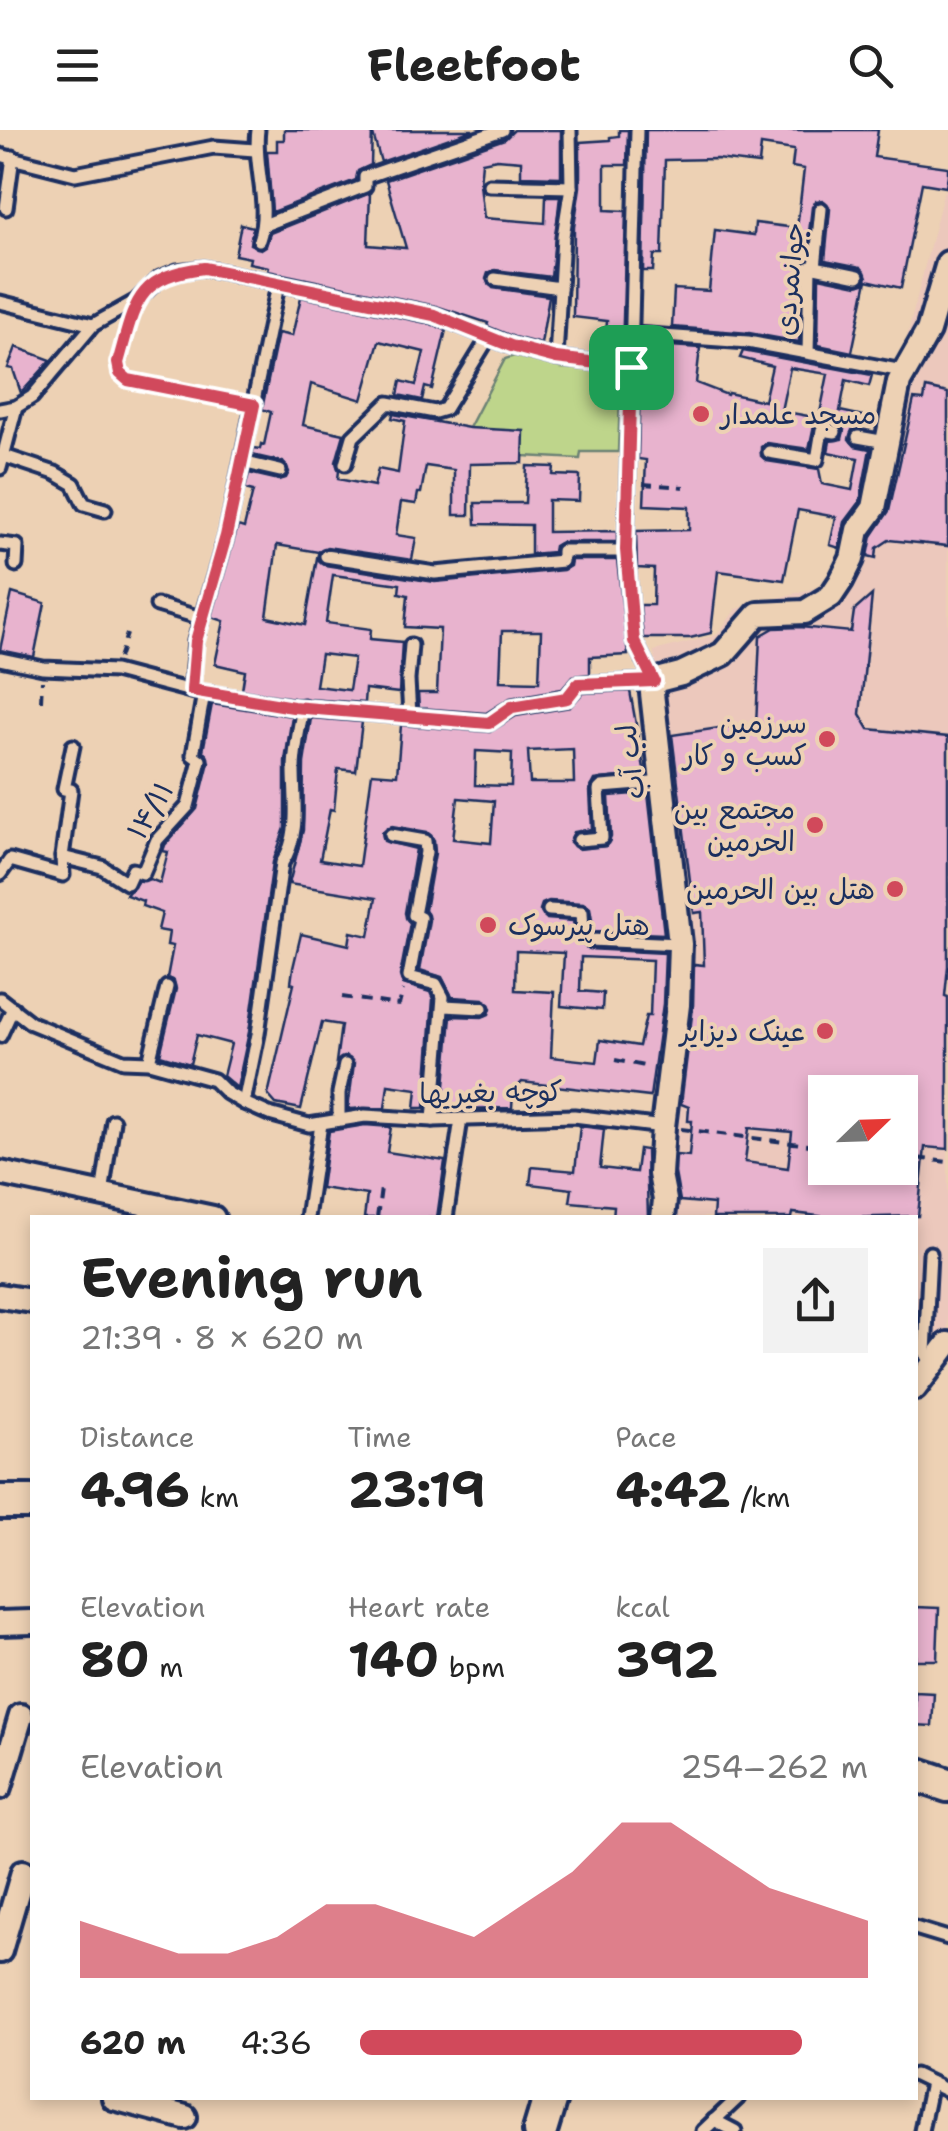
<!DOCTYPE html>
<meta charset="utf-8">
<style>
:root{--surface:#fff;--page:#f2f2f2;--text:#222;--muted:#767676;--accent:#d1495b}
body{margin:0;font-family:"Shantell Sans","Playpen Sans Arabic",sans-serif;background:var(--page);color:var(--text);height:100vh;display:flex;flex-direction:column;font-size:38px;white-space:nowrap}
*{box-sizing:border-box;margin:0}
p{font-size:32px;color:var(--muted)}
.icon{flex:none;width:55px;height:55px;fill:none;stroke:currentColor;stroke-width:2;stroke-linecap:round;stroke-linejoin:round}
.map{position:relative;flex:1;overflow:hidden}
.panel{position:absolute;left:30px;top:1085px;width:888px;height:885px;display:flex;flex-direction:column;background:var(--surface);border-radius:0px;box-shadow:0 5px 15px #0003}
.panel>*{flex:none}
.needle{width:65px;rotate:67deg}
.controls{position:absolute;left:808px;top:945px;display:grid;gap:20px}
.controls a{display:grid;place-items:center;width:110px;height:110px;border-radius:0px;background:var(--surface);box-shadow:0 5px 15px #0003;font-size:50px}
.pin{position:absolute;display:grid;place-items:center;width:85px;height:85px;color:#fff;margin:-42px;border-radius:20px;box-shadow:0 5px 15px #0006}
.round{display:grid;place-items:center;flex:none;width:105px;height:105px;border-radius:0px;background:var(--page)}
.headline{display:flex;align-items:center;justify-content:space-between;height:170px;padding:0 50px}
h1{font-size:55px;font-weight:700;line-height:75px}
.metrics{display:grid;grid-template-columns:repeat(3,1fr);gap:15px;height:170px;padding:10px 50px}
.metrics div{display:grid;align-content:center}
.metrics b{font-size:50px;font-weight:700}
.metrics small{font-size:28px;font-weight:400}
.metrics p{font-size:28px}
.chart{height:280px;padding:20px 50px}
.chart p{display:flex;justify-content:space-between}
.chart svg{width:100%;height:180px;margin-top:10px;fill:var(--accent);opacity:.7}
ul{padding:0 50px;list-style:none;font-size:32px}
li{display:grid;grid-template-columns:160px 120px 1fr;align-items:center;height:75px}
li i{height:25px;border-radius:12px;background:var(--accent)}
header{display:flex;justify-content:space-between;align-items:center;height:130px;padding:0 50px;background:var(--surface);font-size:45px;font-weight:700}
.map>svg:first-child{display:block}
</style>
<header><svg class="icon" aria-label="menu" viewBox="0 0 24 24"><path d="M4 6h16M4 12h16M4 18h16"/></svg>Fleetfoot<svg class="icon" aria-label="search" viewBox="0 0 24 24"><circle cx="10" cy="10" r="6"/><path d="M15 15l6 6"/></svg></header>
<div class="map">
<svg width="948" height="2001" viewBox="0 0 948 2001">
<rect width="100%" height="100%" fill="#edd1b4"/>
<filter id="ink" filterUnits="userSpaceOnUse"><feTurbulence type="fractalNoise" baseFrequency=".01" numOctaves="2"/><feDisplacementMap in="SourceGraphic" scale="20" xChannelSelector="R" yChannelSelector="G"/><feConvolveMatrix kernelMatrix="1 2 1 2 8 2 1 2 1" color-interpolation-filters="sRGB"/></filter>
<g filter="url(#ink)">
<!-- built -->
<path fill="#ecc8bc" fill-rule="evenodd" d="M944,60l4,2v1173l-33,39v-186l-250,-1 9,-294 -20,-272 63,-16 19,-26 90,-24 28,-37zM825,962h75v76h-75z"/>
<!-- green -->
<polygon fill="#bed58b" stroke="#6c8274" stroke-width="2.5" points="514,226 561,238 621,242 618,322 581,322 580,329 523,326 469,298 505,229"/>
<!-- building -->
<g fill="#e8b3ce" stroke="#1b2f5e" stroke-width="2.5" fill-rule="evenodd">
<polygon points="284,0 473,0 381,32 372,1 371,35 358,41 356,50 272,82 267,21 277,21 277,10 284,10"/>
<polygon points="514,0 561,0 561,47 521,46 521,31 497,29 482,32 480,54 484,88 545,93 546,66 560,66 551,147 495,140 488,143 486,149 493,158 549,166 541,214 514,207 487,196 488,193 436,176 268,141 269,137 249,133 250,128 235,125 241,94 253,97 250,114 261,119 266,116 270,103 370,63 368,115 406,118 386,50 505,9"/>
<polygon points="619,0 628,0 627,35 605,35 605,80 626,81 622,226 604,224 607,191 573,187 574,97 580,57 580,12 610,10 610,7 619,6"/>
<polygon points="646,0 878,0 874,27 948,37 948,45 946,57 922,53 901,158 867,150 852,222 818,215 819,147 857,155 864,153 867,147 861,137 825,130 830,79 823,70 816,71 812,77 806,128 801,136 799,212 749,203 672,197 674,159 709,161 715,100 754,105 755,93 797,98 804,39 792,37 794,20 761,15 759,34 717,29 665,30 662,125 654,125 653,141 643,141"/>
<path d="M301,167l130,27 15,6 -14,59 -7,-2 -3,13 -24,-5 3,-14 15,4 8,-33 -45,-11 -17,59 -51,-16 -8,41 41,9 -8,28 3,9 -1,8 36,7 4,-17 20,4 7,-52 -13,-3 1,-4 76,14 55,3 -1,32 -53,1 -1,51h-15v-45l-28,-4 -5,27h-3l-2,11 -15,-2 -5,33 20,3 -4,22 -85,-13 -9,5 -41,-7 -10,72 38,8 12,-67 8,7 110,17 128,-12 7,-4 1,-6h46l11,95 -38,2v17l-17,2 -11,13 -52,9 -24,15 -67,-5 -1,-15h19l3,-64 -35,-2 3,-32 -9,-2 1,-9 -67,-9 -7,48 45,6 -1,10 32,3 -3,51 -34,-4 -1,14 -70,-5 -52,-8 3,-19 -30,-7 9,-43 -12,-4 26,-91 6,2 9,-37 -8,-2 4,-16 30,7 7,-2 3,-6 -6,-10 -31,-7 2,-7 6,1 1,-5 3,1 7,-33 -9,-3 16,-76 14,3zM502,501h39l-2,51 -39,-1zM321,524l33,4 -5,32 -33,-4z"/>
<path d="M641,214l59,4 -4,35 31,12 1,-2 36,8 8,-35 -32,-8 3,-7 129,24 -3,11 -23,-6 -6,31 23,5 -3,12 -8,2 -3,9 6,7 15,3 -10,53 -15,20 -6,26 -9,-3 6,-28 -38,-7 -14,70 -66,-9 -7,62 -21,5h-47l-3,-33h13l1,-36 -17,-1 -1,-37 53,-1v-23l-45,-2 2,-45 -8,-1zM790,238l38,6 -9,44 -38,-7zM822,291l15,2 7,7 -2,9 -12,2 -2,11 30,6 -6,32 -30,-6 -3,-15 -52,-8 -6,-5v-9l6,-4 42,6 5,-24z"/>
<polygon points="16,217 51,230 21,263 13,239 8,238"/>
<polygon points="926,258 948,263 948,416 889,410 877,418 876,428 868,426 872,406 889,381 914,269 924,270"/>
<polygon points="527,336 554,337 553,345 580,346 579,371 548,370 548,402 617,401 617,412 561,412 554,416 553,422 531,424 531,395 476,394 475,373 525,373"/>
<polygon points="12,463 45,473 34,527 0,520"/>
<path d="M872,465l-12,119 9,15 79,8v229l-3,30 3,1v152l-23,-2 -7,69 -83,2 -42,-5 -1,5h-79l1,-14 -34,-3 -5,-28 1,-18 13,1 3,-35h-4l1,-14 -8,-3 12,-97 1,-43 10,1 -2,-53 -8,1 -22,-178 67,-10 17,1 4,-90 14,-8 26,-1 51,5 3,-21zM825,962h75v76h-75zM749,998l43,4 -4,36 -43,-6z"/>
<path d="M630,561l15,83 -50,6 -5,10 2,39 -18,3 -4,10 9,7 27,-3 5,-9 -2,-41 39,-3 16,141 -70,-3 -4,-23 -7,-5 -34,-2 -7,3 -2,6 7,9 26,2 3,17 12,11 77,4 -2,51 -13,93 -128,-15 -9,9 -1,17 -69,1 8,-93 31,1 7,-3 2,-6 -8,-9 -31,-2 -10,-20 -22,-7 9,-50 -4,-10 10,-57 -1,-13 -7,-8 -35,-6 -10,6 2,9 32,8 -11,64 5,10 -10,53 3,8 27,8 3,7 -8,109h-10l2,-19 -29,-4 -3,23 -37,1 6,-46 -8,-7 -10,6 5,-37 -19,-3 -21,87 -25,-5 -8,-9 26,-111 -3,-1 2,-15 8,-34 48,11 2,-13 18,4 7,-38 -87,-14 14,-54 1,-67 7,-45 51,4 -6,49 -18,-2 -4,41 -4,-1 -10,51 39,6 13,-93 25,2 4,-50 89,7 26,-16 54,-9 13,-14zM573,619l1,34h-44l-2,-32zM476,621l36,2 -1,33 -36,-1zM458,668l36,3 -3,42 -38,-4zM516,821l48,2 -3,53 41,4 1,-17 -23,-2 1,-34 71,3 -2,56h-4l-7,30 -39,-6 -3,22 -46,-5 3,-65 -39,-2z"/>
<polygon points="212,574 292,586 285,631 285,698 273,732 249,902 237,958 223,946 231,914 197,905 190,934 160,925 176,859 174,851 167,848 173,816 167,815 169,802 158,800 162,783 142,776 143,771 126,765 138,751 150,749 160,753 168,722 163,721 165,715 197,679 209,632 203,621"/>
<polygon points="365,995 391,997 387,1022 445,1031 437,1088 364,1088 367,1065 321,1058 329,1001"/>
<polygon points="580,996 604,999 600,1038 636,1042 639,1019 646,1020 648,1088 613,1088 614,1076 570,1072 572,1059 530,1054 532,1037 575,1041"/>
<polygon points="915,1477 939,1478 937,1530 915,1530"/>
<polygon points="915,1562 934,1563 932,1596 915,1595"/>
</g>
<g fill="none" stroke-linecap="round" stroke-linejoin="round">
<!-- lane casing -->
<g stroke="#1b2f5e" stroke-width="19">
<g id="lane">
<path d="M258,0c-5,36 13,76 1,110"/>
<polyline points="0,25 75,44 214,17 255,20"/>
<polyline points="489,55 571,57"/>
<polyline points="6,78 13,27"/>
<polyline points="264,95 365,56 365,47 502,0"/>
<polyline points="815,137 858,146"/>
<polyline points="495,149 560,158"/>
<polyline points="0,172 93,195"/>
<polyline points="634,204 748,212 903,241"/>
<polyline points="808,223 810,137 815,137 821,79"/>
<polyline points="556,228 563,106 571,57 570,0"/>
<polyline points="0,280 16,277 32,267 93,195 136,171 160,148 177,141 204,138 434,185 511,216 556,228 631,237"/>
<polyline points="858,307 886,312"/>
<polyline points="769,322 817,330 822,300 835,302"/>
<polyline points="4,326 55,343 74,354 84,374 105,380"/>
<polyline points="242,332 280,341"/>
<polyline points="345,334 353,307 388,273 435,282 445,279 489,207"/>
<polyline points="0,338 16,277"/>
<polyline points="0,414 17,416 16,435"/>
<polyline points="326,426 435,443 562,431 562,421 626,421"/>
<polyline points="157,475 201,488"/>
<polyline points="0,529 43,538 115,541 191,561 293,577 489,593 512,577 567,568 578,554 654,551 634,511 626,421 637,0"/>
<polyline points="191,561 195,511 226,406 278,155"/>
<polyline points="410,586 408,550 411,515"/>
<polyline points="391,705 425,711 426,722 414,785 420,788 409,847 436,854 443,867 433,990"/>
<polyline points="579,710 602,708 599,660 602,657 663,652"/>
<polyline points="62,727 71,660 64,659 73,616"/>
<polyline points="0,744 10,730 63,745 62,727 102,737 127,753 133,740 143,743 157,710 188,676 200,630 193,625 204,563"/>
<polyline points="549,780 582,782 583,803 590,810 680,814"/>
<polyline points="0,869 31,893 123,931 149,932 214,950 227,963 244,973 269,984 309,995 365,986 433,990 574,986 663,997"/>
<polyline points="444,876 482,878"/>
<polyline points="0,906 13,878"/>
<polyline points="149,932 167,857"/>
<path d="M244,973l14,-69 24,-171c19,-28 12,-63 12,-93 0,-21 6,-43 9,-64"/>
<polyline points="339,989 339,963 345,935"/>
<polyline points="102,1064 113,991"/>
<polyline points="307,1088 321,994"/>
<polyline points="446,1088 461,989"/>
<polyline points="930,1123 925,1223 934,1235"/>
<polyline points="915,1798 948,1808"/>
<polyline points="915,1945 948,1961"/>
<polyline points="714,1990 735,2001"/>
<polyline points="703,2001 738,1968"/>
<polyline points="921,2001 931,1953"/>
</g>
</g>
<!-- street casing -->
<g stroke="#1b2f5e" stroke-width="30">
<g id="street">
<polyline points="0,1043 213,1088"/>
<polyline points="663,1088 665,1070 660,1044 663,997 678,875 680,814 652,563 654,551 681,544 723,524 758,484 805,482 831,466 841,451 852,429 858,400 874,378 899,252 928,201 948,133"/>
<polyline points="0,1166 32,1171"/>
<polyline points="915,1258 948,1214"/>
<polyline points="0,1493 32,1492"/>
<polyline points="0,1657 21,1586"/>
<polyline points="0,1821 23,1742"/>
<polyline points="114,1968 185,1987"/>
</g>
</g>
<!-- secondary casing -->
<g stroke="#1b2f5e" stroke-width="40">
<g id="secondary">
<polyline points="0,1372 32,1372"/>
<polyline points="915,1644 948,1655"/>
<polyline points="540,2001 550,1968"/>
</g>
</g>
<!-- path -->
<g stroke="#1b2f5e" stroke-width="4" stroke-dasharray="10 8" stroke-linecap="butt">
<path d="M129,193c-5,19 -19,42 0,57l110,22"/>
<polyline points="643,354 684,357"/>
<polyline points="119,528 127,504"/>
<polyline points="41,571 42,551"/>
<polyline points="342,867 399,875 403,860"/>
<polyline points="615,930 649,937"/>
<polyline points="681,999 825,1017"/>
<polyline points="900,1026 948,1032"/>
<polyline points="377,1088 381,1058"/>
</g>
<!-- lane -->
<use href="#lane" stroke="#edd1b4" stroke-width="11"/>
<!-- street -->
<use href="#street" stroke="#edd1b4" stroke-width="22"/>
<!-- secondary -->
<use href="#secondary" stroke="#edd1b4" stroke-width="32"/>
</g>
</g>
<g fill="none" stroke-linecap="round" stroke-linejoin="round" filter="url(#ink)">
<!-- route casing -->
<g stroke="#fff" stroke-width="20">
<path id="route" d="M204,138l230,47 77,31 45,12 75,9 -5,183 8,91 20,40 -76,3 -11,14 -55,9 -23,16 -196,-16 -101,-17 4,-49 30,-105 28,-131 -126,-25 -8,-7 -2,-10c17,-59 17,-87 86,-95z"/>
</g>
<!-- route -->
<use href="#route" stroke="#d1495b" stroke-width="12"/>
</g>
<!-- markers -->
<g fill="#d1495b" stroke="#edd1b4" stroke-width="4">
<circle cx="701" cy="284" r="10"/>
<circle cx="827" cy="609" r="10"/>
<circle cx="815" cy="695" r="10"/>
<circle cx="895" cy="759" r="10"/>
<circle cx="488" cy="795" r="10"/>
<circle cx="825" cy="901" r="10"/>
</g>
<g text-anchor="middle" stroke-width="8" stroke-linejoin="round" paint-order="stroke">
<!-- street labels -->
<g font-size="28" fill="#1b2f5e" stroke="#edd1b4">
<text transform="translate(789 149) rotate(-85)" y="10">جوانمردی</text>
<text transform="translate(630 632) rotate(-97)" y="10">لب آب</text>
<text transform="translate(150 680) rotate(-59)" y="10">۱۴/۱۱</text>
<text transform="translate(491 962) rotate(-1)" y="10">کوچه بغیریها</text>
</g>
<!-- poi labels -->
<g font-size="28" fill="#1b2f5e" stroke="#edd1b4" text-anchor="end">
<text x="721" y="294" text-anchor="start">مسجد علمدار</text>
<text x="807" y="603">سرزمین<tspan x="807" dy="32">کسب و کار</tspan></text>
<text x="795" y="689">مجتمع بین<tspan x="795" dy="32">الحرمین</tspan></text>
<text x="875" y="769">هتل بین‌ الحرمین</text>
<text x="508" y="805" text-anchor="start">هتل پیرسوک</text>
<text x="805" y="911">عینک دیزایر</text>
</g>
</g>
</svg>
<div class="controls">
<a><svg class="needle" viewBox="-14 -14 28 28"><path d="M0-13l5 13h-10z" fill="#e53935"/><path d="M0 13l5-13h-10z" fill="#767676"/></svg></a>
</div>
<div class="pin" style="left:631px;top:237px;background:#1e9e55"><svg class="icon" aria-label="arrive" viewBox="0 0 24 24"><path d="M6 21V4h12l-3 4 3 4H6"/></svg></div>
<section class="panel">
<div class="headline"><div><h1>Evening run</h1><p>21:39 · 8 × 620 m</p></div><a class="round"><svg class="icon" aria-label="share" viewBox="0 0 24 24"><path d="M12 15V3M7 8l5-5 5 5M5 13v7h14v-7"/></svg></a></div>
<div class="metrics">
<div><p>Distance</p><b>4.96<small> km</small></b></div>
<div><p>Time</p><b>23:19</b></div>
<div><p>Pace</p><b>4:42<small> /km</small></b></div>
</div>
<div class="metrics">
<div><p>Elevation</p><b>80<small> m</small></b></div>
<div><p>Heart rate</p><b>140<small> bpm</small></b></div>
<div><p>kcal</p><b>392</b></div>
</div>
<div class="chart"><p><span>Elevation</span>254–262 m</p>
<svg viewBox="0 0 160 44" preserveAspectRatio="none"><path d="M0 44V30L10 34L20 38L30 38L40 34L50 26L60 26L70 30L80 34L90 26L100 18L110 6L120 6L130 14L140 22L150 26L160 30V44z"/></svg>
</div>
<ul>
<li><b>620 m</b>4:36<i style="width:87%"></i></li>
</ul>
</section>
</div>
